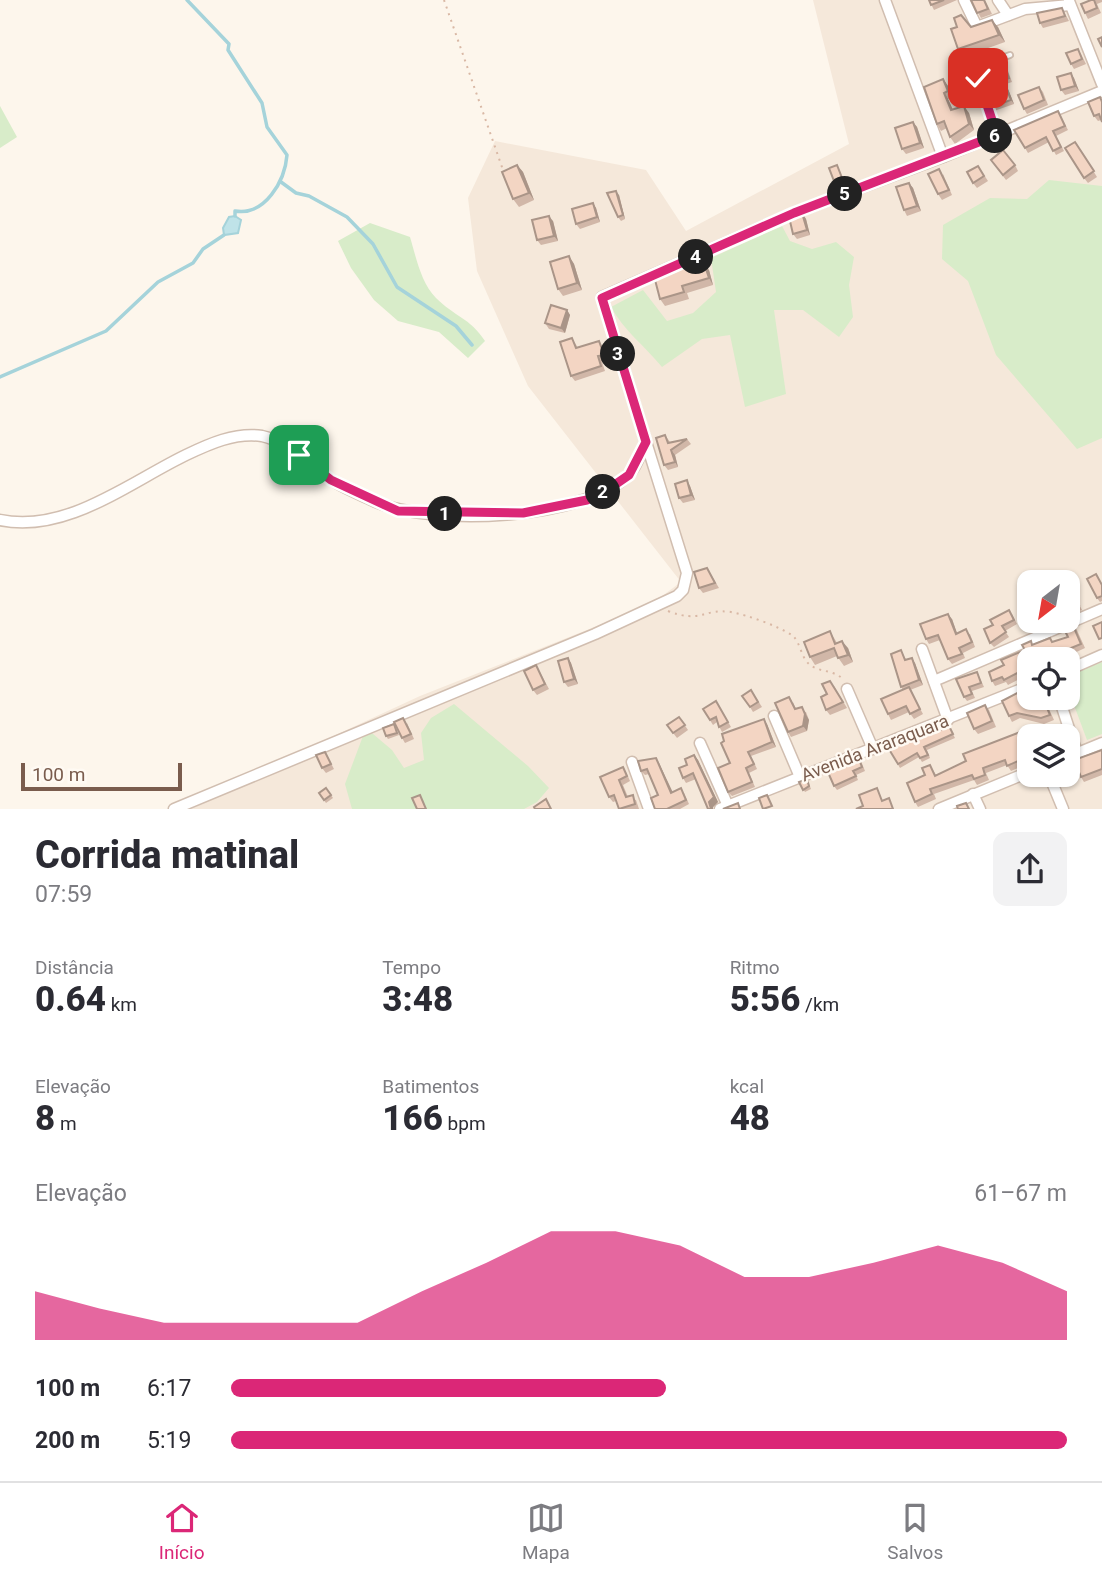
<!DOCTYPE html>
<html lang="pt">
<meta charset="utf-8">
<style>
:root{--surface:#fff;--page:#f2f2f3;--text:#2b2b33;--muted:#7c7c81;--line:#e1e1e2;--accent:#db2777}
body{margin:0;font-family:Roboto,sans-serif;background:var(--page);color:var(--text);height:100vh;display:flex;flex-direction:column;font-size:26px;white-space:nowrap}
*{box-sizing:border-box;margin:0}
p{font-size:23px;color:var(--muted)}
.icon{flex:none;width:38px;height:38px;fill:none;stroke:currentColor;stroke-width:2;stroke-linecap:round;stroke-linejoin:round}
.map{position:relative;height:809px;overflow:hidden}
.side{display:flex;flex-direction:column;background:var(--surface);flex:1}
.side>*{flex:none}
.needle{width:46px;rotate:211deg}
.controls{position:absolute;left:1017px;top:570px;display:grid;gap:14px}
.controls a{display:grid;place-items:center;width:63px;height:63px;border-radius:14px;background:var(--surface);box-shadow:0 2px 5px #0004;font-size:35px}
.scale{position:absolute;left:21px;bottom:18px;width:161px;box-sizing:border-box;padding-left:7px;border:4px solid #7a5c4d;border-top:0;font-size:19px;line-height:24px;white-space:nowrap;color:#7a5c4d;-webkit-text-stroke:5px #fffaf3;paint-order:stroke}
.pin{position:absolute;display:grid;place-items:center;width:60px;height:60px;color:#fff;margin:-30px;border-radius:14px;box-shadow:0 4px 10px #0006}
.km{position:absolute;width:35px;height:35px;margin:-18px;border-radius:50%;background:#222;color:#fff;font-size:19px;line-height:35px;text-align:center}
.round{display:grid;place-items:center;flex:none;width:74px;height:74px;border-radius:14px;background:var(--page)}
.headline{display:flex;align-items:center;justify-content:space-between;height:119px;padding:0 35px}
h1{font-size:38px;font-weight:800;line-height:52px}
.metrics{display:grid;grid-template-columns:repeat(3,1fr);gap:10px;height:119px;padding:7px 35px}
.metrics div{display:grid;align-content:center}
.metrics b{font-size:35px;font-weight:800}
.metrics small{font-size:19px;font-weight:400}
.metrics p{font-size:19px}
.chart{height:196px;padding:14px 35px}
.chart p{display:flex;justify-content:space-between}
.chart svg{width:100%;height:126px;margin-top:7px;fill:var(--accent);opacity:.7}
ul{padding:0 35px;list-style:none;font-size:23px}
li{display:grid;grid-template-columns:112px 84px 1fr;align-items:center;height:52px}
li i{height:18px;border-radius:9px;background:var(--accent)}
.dock{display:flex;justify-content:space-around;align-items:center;height:98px;border-top:2px solid var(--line);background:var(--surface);font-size:19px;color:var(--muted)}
.dock a{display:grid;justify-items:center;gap:4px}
.dock .on{color:var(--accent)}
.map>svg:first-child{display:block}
</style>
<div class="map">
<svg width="1102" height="809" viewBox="0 0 1102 809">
<rect width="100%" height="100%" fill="#fdf6ec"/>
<!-- residential -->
<path fill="#f5e8da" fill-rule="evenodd" d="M813,0h289v809h-926l244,-113 230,-91 31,-23 -153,-196 -51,-115 -9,-73 27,-57 151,29 40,61 163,-87zM1029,583h39v38h-39zM1029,660h39v38h-39zM1029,737h39v38h-39z"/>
<!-- green -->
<g fill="#d8ecc9">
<polygon points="0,106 17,137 0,148"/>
<polygon points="1049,180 1102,186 1102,438 1077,449 996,355 968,281 942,259 943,225 990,198 1027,199"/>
<path d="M370,223l40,14c6,20 11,46 26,61 19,19 33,19 49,43l-17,17 -29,-26 -41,-11 -24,-21 -23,-32 -13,-27z"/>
<path d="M782,226l8,15 22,8 24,-7 18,15 -5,28 4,32 -14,20 -36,-27h-29l12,84 -41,13 -15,-72 -28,4 -40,28c-17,-21 -38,-36 -51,-60l32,-17 24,31 26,-8 23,-21 -5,-34z"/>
<polygon points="1102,662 1102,734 1087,740 1068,689 1068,676"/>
<polygon points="454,704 528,766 549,788 537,802 524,809 352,809 345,784 366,728 392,750 404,768 424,760 421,733 431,718"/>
</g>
<!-- water -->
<polygon fill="#bfe3e8" stroke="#a5d3da" stroke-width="2" points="235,216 241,220 238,233 224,235 223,228 229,217"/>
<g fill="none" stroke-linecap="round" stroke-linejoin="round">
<!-- stream -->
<g stroke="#a5d3da" stroke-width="3.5">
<path d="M187,0l42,44 -1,6 34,53 5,24 20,28c-2,26 -22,61 -52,56v5"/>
<polyline points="281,182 296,193 309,196 347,217 373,244 397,287 456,326 472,345"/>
<polyline points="0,377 106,331 158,282 193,263 203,249 224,235"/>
</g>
<!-- service casing -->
<g stroke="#d1beb0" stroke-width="8">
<polyline id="service" points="997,134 978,78 980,66 1010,55"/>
</g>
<!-- minor casing -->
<g stroke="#d1beb0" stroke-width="13">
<g id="minor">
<polyline points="885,0 943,157"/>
<polyline points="964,0 977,27 1025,9 1070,5"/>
<polyline points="998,0 1008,15"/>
<polyline points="1069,1 1102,84"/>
<path d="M0,520c66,14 130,-38 186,-65 23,-11 49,-23 76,-19 28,6 47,31 71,45 13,8 28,14 43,21 55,24 209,19 253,-28 9,-8 11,-22 17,-32l-44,-145 192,-84 149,-56 159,-66"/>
<polyline points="922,649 948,720"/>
<polyline points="1068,670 1102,655"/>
<polyline points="934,681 1102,609"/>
<polyline points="847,689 873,749"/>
<polyline points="1059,698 1077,753"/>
<polyline points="774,716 800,777"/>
<polyline points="700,743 728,806"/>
<polyline points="1068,757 1102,743"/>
<polyline points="632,762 649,809"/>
<polyline points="1049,775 1063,809"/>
<polyline points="973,794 980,809"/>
<polyline points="174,809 595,634 677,596 683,590 687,573 646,442"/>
<polyline points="720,809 1029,686"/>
<polyline points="939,809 1029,772"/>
</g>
</g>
<!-- path -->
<g stroke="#d9b8a5" stroke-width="2" stroke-dasharray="2 5" stroke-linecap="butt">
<polyline points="444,0 503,170"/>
<path d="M668,611c34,13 35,-3 63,1 16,3 48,14 62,24 7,6 8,21 16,28 11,9 23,5 34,15"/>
</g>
<!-- service -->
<use href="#service" stroke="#fff" stroke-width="4.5"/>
<!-- minor -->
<use href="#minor" stroke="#fff" stroke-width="10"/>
</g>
<!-- wall -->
<g fill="#d1b7a8">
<polygon points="929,0 957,0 934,10"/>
<polygon points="971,0 985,0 992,14 981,18"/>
<polygon points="1088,0 1102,0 1102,2 1097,4 1101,13 1088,19 1085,13"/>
<polygon points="1062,8 1069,21 1043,28 1040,23"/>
<polygon points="971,27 998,27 1005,42 963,57 958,49"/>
<polygon points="1078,49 1081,54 1086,64 1074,69 1071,64"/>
<polygon points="1007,68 1012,82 1006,84 1014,104 994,111 991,107"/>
<polygon points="1074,78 1079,91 1065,95 1061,90"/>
<polygon points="943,79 948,86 952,98 948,99 953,110 969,113 974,130 955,144 950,137 947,128 941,131 937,124"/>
<polygon points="1039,87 1043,92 1048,105 1027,114 1024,109"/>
<polygon points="1100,97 1101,120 1098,121 1094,116"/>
<polygon points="1058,111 1068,130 1056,136 1064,151 1056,155 1049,142 1028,153 1025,148"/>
<polygon points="913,122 917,127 924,148 906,154 902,149"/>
<polygon points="1075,142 1097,177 1088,183 1084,178"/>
<polygon points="991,160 1015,165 1018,171 1006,180"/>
<polygon points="517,165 523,172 534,200 519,207 513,199"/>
<polygon points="837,165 844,181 836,183 834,181"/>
<polygon points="978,166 988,181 977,188 973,183"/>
<polygon points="943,174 952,195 942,200 938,194"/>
<polygon points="909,183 913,188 921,211 907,216 904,210"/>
<polygon points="619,195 625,219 621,221 618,217"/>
<polygon points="593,203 596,208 600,222 580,229 576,224"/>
<polygon points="802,213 806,219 810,235 797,239 793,234"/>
<polygon points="553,221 558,241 541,245 537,240"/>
<polygon points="569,256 574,264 582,290 563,296 558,289"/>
<polygon points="709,270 713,285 687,293 689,299 665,306 660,299"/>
<polygon points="567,310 570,315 565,333 549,329 545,323"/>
<polygon points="572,338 578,348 599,341 602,346 607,360 602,362 605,371 575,381 571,376"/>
<polygon points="665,435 670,442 687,439 691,444 675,455 678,467 668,470 664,465"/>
<polygon points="690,486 695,500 683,503 679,498"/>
<polygon points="707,568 719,588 703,593 699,588"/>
<polygon points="1099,579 1102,584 1102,601 1100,602 1097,598"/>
<polygon points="1074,594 1082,610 1068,616 1068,597"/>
<polygon points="1012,614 1017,624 1005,631 1009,637 994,647 990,643 993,625"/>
<polygon points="952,619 957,633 970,634 975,647 963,653 965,658 952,664 948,659 940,640 929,644 926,639"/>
<polygon points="1076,628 1085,648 1070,655 1071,659 1068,660 1029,660 1029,674 1008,685 1006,682 995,686 992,681 1004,665 1033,645 1053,642 1068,637"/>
<polygon points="830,631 837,643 848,648 853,662 844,666 837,656 815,665 810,657"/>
<polygon points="901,650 906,660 915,663 923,685 910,690 923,714 914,719 909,712 891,720 888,714 903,690 901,687"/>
<polygon points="568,658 571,663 578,684 568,687 564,682"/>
<polygon points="536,665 549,689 537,695 533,690"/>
<polygon points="977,672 984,687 972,691 975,698 967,701 964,697"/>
<polygon points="834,686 847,708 830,715 826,710 827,694"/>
<polygon points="751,690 762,707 753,712 750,707"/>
<polygon points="1044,698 1054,720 1044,724 1020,718 1012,722 1009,716"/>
<polygon points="716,701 731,727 722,732 717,722 713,725 703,709"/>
<polygon points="793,702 796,709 806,712 809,720 807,731 791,737 788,732"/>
<polygon points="985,705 989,710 996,727 978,734 974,729"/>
<polygon points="679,717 688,730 677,738 667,725"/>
<polygon points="407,723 414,739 405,743 402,738"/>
<polygon points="394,724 399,735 388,739 386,736"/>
<polygon points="767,724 776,747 751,756 757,769 749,773 755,787 732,796 728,792 730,763"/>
<polygon points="949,726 955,738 927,750 930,758 922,762 919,757 900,768 887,746 940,730"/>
<polygon points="1040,731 1029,737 1029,763 1011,771 1007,765 986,773 989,780 977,785 974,780 934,794 936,799 918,807 915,802 930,765 936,775"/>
<polygon points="1102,750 1102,775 1084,782 1081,777"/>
<polygon points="325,752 334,769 326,773 322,768"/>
<polygon points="694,755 698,760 718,802 713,807 696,779 686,783 683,778 687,765"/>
<polygon points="656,758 659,763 672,792 684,793 689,804 680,809 655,809 658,795 649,774 645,775 641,771"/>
<polygon points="861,761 865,771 856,775 858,780 837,790 834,786"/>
<polygon points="626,772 630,781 623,785 628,797 636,800 639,809 619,809 616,801 613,802 609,797 600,777"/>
<polygon points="807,779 811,789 805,792 799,782"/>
<polygon points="326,788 333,798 326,803 319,793"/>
</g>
<!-- shaded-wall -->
<g fill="#aa9588">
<polygon points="992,20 998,27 1005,42 999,35"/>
<polygon points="1071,73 1074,78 1079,91 1075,86"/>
<polygon points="943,79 948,86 952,98 948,91"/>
<polygon points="1003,80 1006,84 1014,104 1011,100"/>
<polygon points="944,93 948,99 956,117 951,110"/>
<polygon points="964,106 969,113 974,130 969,124"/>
<polygon points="913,122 917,127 924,148 920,143"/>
<polygon points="517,165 523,172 534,200 529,193"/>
<polygon points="909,183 913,188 921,211 917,206"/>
<polygon points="616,191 619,195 625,219 623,215"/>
<polygon points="593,203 596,208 600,222 597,217"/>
<polygon points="802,213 806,219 810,235 807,230"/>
<polygon points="549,216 553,221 558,241 554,236"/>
<polygon points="569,256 574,264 582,290 577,283"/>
<polygon points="704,263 709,270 713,285 709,278"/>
<polygon points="567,310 570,315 565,333 561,328"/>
<polygon points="599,341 602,346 607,360 604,355"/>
<polygon points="671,450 675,455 678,467 675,462"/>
<polygon points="687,480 690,486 695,500 691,495"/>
<polygon points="948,614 952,619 959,639 956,634"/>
<polygon points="842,641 848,648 853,662 848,655"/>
<polygon points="568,658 571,663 578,684 574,679"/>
<polygon points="912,658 915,663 923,685 919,680"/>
<polygon points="802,707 809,720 807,731 803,726"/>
<polygon points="764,719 767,724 776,747 772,742"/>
<polygon points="694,755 698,760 718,802 713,807 713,809 711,809"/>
<polygon points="656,758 659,763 675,797 671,793"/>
</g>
<!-- building -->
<g fill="#f3d5c3" stroke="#aa9588" stroke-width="2">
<polygon points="929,0 944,0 931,5"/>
<polygon points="971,0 984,0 988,9 977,13"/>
<polygon points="1091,0 1094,0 1097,8 1085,13 1081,4"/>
<polygon points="1062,8 1065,16 1040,23 1037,13"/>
<polygon points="961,15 971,27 992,20 999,35 958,49 951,29 957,27 954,18"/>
<polygon points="1102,37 1102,47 1098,39"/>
<polygon points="1078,49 1082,59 1071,64 1066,53"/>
<polygon points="1004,64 1009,78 1003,80 1011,100 991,107 981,72"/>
<polygon points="1071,73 1075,86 1061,90 1057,77"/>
<polygon points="943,79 948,91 944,93 951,110 964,106 969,124 950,137 944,121 937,124 924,87"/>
<polygon points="1039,87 1044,100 1024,109 1018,95"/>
<polygon points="1100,97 1102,102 1102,122 1099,114 1094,116 1088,102"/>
<polygon points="1058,111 1065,126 1053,131 1061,147 1053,151 1046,137 1025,148 1014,130"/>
<polygon points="913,122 920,143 902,149 895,128"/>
<polygon points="1075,142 1094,171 1084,178 1065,148"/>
<polygon points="1003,150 1015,165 1003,175 991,160"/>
<polygon points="517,165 529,193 513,199 502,172"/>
<polygon points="837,165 842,178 834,181 829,168"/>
<polygon points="978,166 984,176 973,183 967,172"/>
<polygon points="939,169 949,190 938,194 928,174"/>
<polygon points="909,183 917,206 904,210 896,187"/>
<polygon points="616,191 623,215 618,217 607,193"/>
<polygon points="593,203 597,217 576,224 572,209"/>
<polygon points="802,213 807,230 793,234 789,217"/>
<polygon points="549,216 554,236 537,240 532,220"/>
<polygon points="569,256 577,283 558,289 550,262"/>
<polygon points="704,263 709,278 682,286 684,292 660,299 654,276"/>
<polygon points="551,305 567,310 561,328 545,323"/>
<polygon points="572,338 576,348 599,341 604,355 598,356 601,366 571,376 560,342"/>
<polygon points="665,435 668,443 687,439 671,450 675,462 664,465 656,438"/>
<polygon points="687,480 691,495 679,498 675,484"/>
<polygon points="707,568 715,583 699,588 694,572"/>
<polygon points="1096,574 1102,585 1102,596 1097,598 1087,579"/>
<polygon points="1074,594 1079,605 1068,610 1068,597"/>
<polygon points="1009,610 1014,620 1002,626 1006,632 990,643 984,629 993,625 990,620"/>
<polygon points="948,614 956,634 966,629 972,642 959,648 962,654 948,659 938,635 926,639 920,624"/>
<polygon points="1102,622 1102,638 1099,639 1093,626"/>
<polygon points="1072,623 1081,644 1066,650 1068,654 1048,660 1029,660 1029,667 1004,680 1002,677 992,681 989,672 1004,665 1001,660 1025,650 1022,645 1031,641 1032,645 1050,638 1052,642 1068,637 1063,627"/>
<polygon points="830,631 835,644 842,641 848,655 838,658 834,648 810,657 804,642"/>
<polygon points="901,650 905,660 912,658 919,680 901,687 891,654"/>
<polygon points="568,658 574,679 564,682 558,661"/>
<polygon points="536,665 545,684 533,690 524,671"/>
<polygon points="977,672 981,683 969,687 972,694 964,697 956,679"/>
<polygon points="830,681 843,702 826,710 821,697 827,694 822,684"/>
<polygon points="909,687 920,709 910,714 906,706 888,714 881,699"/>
<polygon points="1029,687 1029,698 1043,698 1050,715 1041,718 1017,713 1009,716 1002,701"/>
<polygon points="751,690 758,702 750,707 742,696"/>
<polygon points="789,697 795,709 802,707 805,714 803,726 788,732 775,703"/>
<polygon points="716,701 728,722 719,727 716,717 710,720 703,709"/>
<polygon points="985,705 992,721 974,729 967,713"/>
<polygon points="679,717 685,725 673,733 667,725"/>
<polygon points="403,718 411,734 402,738 394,722"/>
<polygon points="764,719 772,742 748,752 754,764 746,768 752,782 728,792 718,768 730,763 721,743 724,741 722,734"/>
<polygon points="394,724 397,733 386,736 383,728"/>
<polygon points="949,726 953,734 924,747 928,755 920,758 917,753 898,764 887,746 927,730 938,728 940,730"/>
<polygon points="1036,726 1040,737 1029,737 1029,756 1007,766 1005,760 983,768 985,775 974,779 972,775 930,789 932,794 915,802 907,783 925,775 922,768 930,765 935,776 966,761 963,754"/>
<polygon points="1102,750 1102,769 1081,777 1074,760"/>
<polygon points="325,752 331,764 322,768 316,755"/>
<polygon points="694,755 714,797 709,802 711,809 708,809 693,773 683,778 679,768 687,765 685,759"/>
<polygon points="858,757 862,767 853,771 856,776 834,786 827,770"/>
<polygon points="656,758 671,793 681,788 686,800 667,809 655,809 651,798 658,795 647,769 641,771 638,761"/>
<polygon points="623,767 627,776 619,780 626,797 633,795 635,804 619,809 614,795 609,797 600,777"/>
<polygon points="807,779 809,786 803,790 799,782"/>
<polygon points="326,788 331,795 324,800 319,793"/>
<polygon points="877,788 882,801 889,798 893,809 856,809 863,806 859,795"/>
<polygon points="420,795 426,809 417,809 412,798"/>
<polygon points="767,795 772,806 763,809 759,798"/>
<polygon points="546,799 551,809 535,809 534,807"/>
<polygon points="738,803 740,809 723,809"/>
<polygon points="966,803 969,809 958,809 957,806"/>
</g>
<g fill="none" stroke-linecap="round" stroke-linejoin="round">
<!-- route casing -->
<g stroke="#fff" stroke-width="14">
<polyline id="route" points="299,455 331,480 398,511 523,513 587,500 613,486 629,475 646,442 602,298 794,213 997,135 978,78"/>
</g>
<!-- route -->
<use href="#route" stroke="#db2777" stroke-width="9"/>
</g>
<g text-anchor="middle" stroke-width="5" stroke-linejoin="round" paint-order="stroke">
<!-- street labels -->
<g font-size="18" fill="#7a5c4d" stroke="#fffaf3">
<text transform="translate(875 748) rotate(-21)" y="6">Avenida Araraquara</text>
</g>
</g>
</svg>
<div class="controls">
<a><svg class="needle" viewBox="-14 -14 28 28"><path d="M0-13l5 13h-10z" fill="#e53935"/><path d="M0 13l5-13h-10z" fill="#7c7c81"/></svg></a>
<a><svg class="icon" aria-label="locate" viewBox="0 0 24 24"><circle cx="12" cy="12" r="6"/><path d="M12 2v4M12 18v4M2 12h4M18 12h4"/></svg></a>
<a><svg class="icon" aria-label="layers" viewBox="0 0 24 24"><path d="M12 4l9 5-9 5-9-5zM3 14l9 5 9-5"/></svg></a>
</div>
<div class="scale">100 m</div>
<div class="pin" style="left:299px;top:455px;background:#1e9e55"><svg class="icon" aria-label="arrive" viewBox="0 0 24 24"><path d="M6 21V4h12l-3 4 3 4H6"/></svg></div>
<div class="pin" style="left:978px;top:78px;background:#d93025"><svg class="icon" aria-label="check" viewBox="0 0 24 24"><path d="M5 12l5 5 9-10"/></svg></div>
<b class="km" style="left:445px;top:514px">1</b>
<b class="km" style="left:603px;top:492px">2</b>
<b class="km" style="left:618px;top:354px">3</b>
<b class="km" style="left:696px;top:257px">4</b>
<b class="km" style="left:845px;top:194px">5</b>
<b class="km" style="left:995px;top:136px">6</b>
</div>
<section class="side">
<div class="headline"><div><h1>Corrida matinal</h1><p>07:59</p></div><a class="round"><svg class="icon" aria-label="share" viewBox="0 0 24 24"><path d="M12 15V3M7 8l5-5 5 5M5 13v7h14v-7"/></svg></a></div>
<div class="metrics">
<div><p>Distância</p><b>0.64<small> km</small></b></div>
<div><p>Tempo</p><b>3:48</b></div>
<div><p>Ritmo</p><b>5:56<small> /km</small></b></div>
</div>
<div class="metrics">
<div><p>Elevação</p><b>8<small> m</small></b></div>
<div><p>Batimentos</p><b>166<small> bpm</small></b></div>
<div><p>kcal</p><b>48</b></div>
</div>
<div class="chart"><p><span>Elevação</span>61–67 m</p>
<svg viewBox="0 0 160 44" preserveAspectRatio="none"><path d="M0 44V27L10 33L20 38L30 38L40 38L50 38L60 27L70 17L80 6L90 6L100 11L110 22L120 22L130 17L140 11L150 17L160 27V44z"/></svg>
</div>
<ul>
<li><b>100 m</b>6:17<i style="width:52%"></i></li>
<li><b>200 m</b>5:19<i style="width:100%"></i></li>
</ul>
</section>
<nav class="dock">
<a class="on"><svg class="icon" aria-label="home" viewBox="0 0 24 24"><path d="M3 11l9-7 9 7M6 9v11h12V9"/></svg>Início</a>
<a><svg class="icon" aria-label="map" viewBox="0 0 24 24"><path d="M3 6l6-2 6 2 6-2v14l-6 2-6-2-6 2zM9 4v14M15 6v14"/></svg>Mapa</a>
<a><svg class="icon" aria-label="saved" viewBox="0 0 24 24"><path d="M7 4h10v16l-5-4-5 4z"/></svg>Salvos</a>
</nav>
